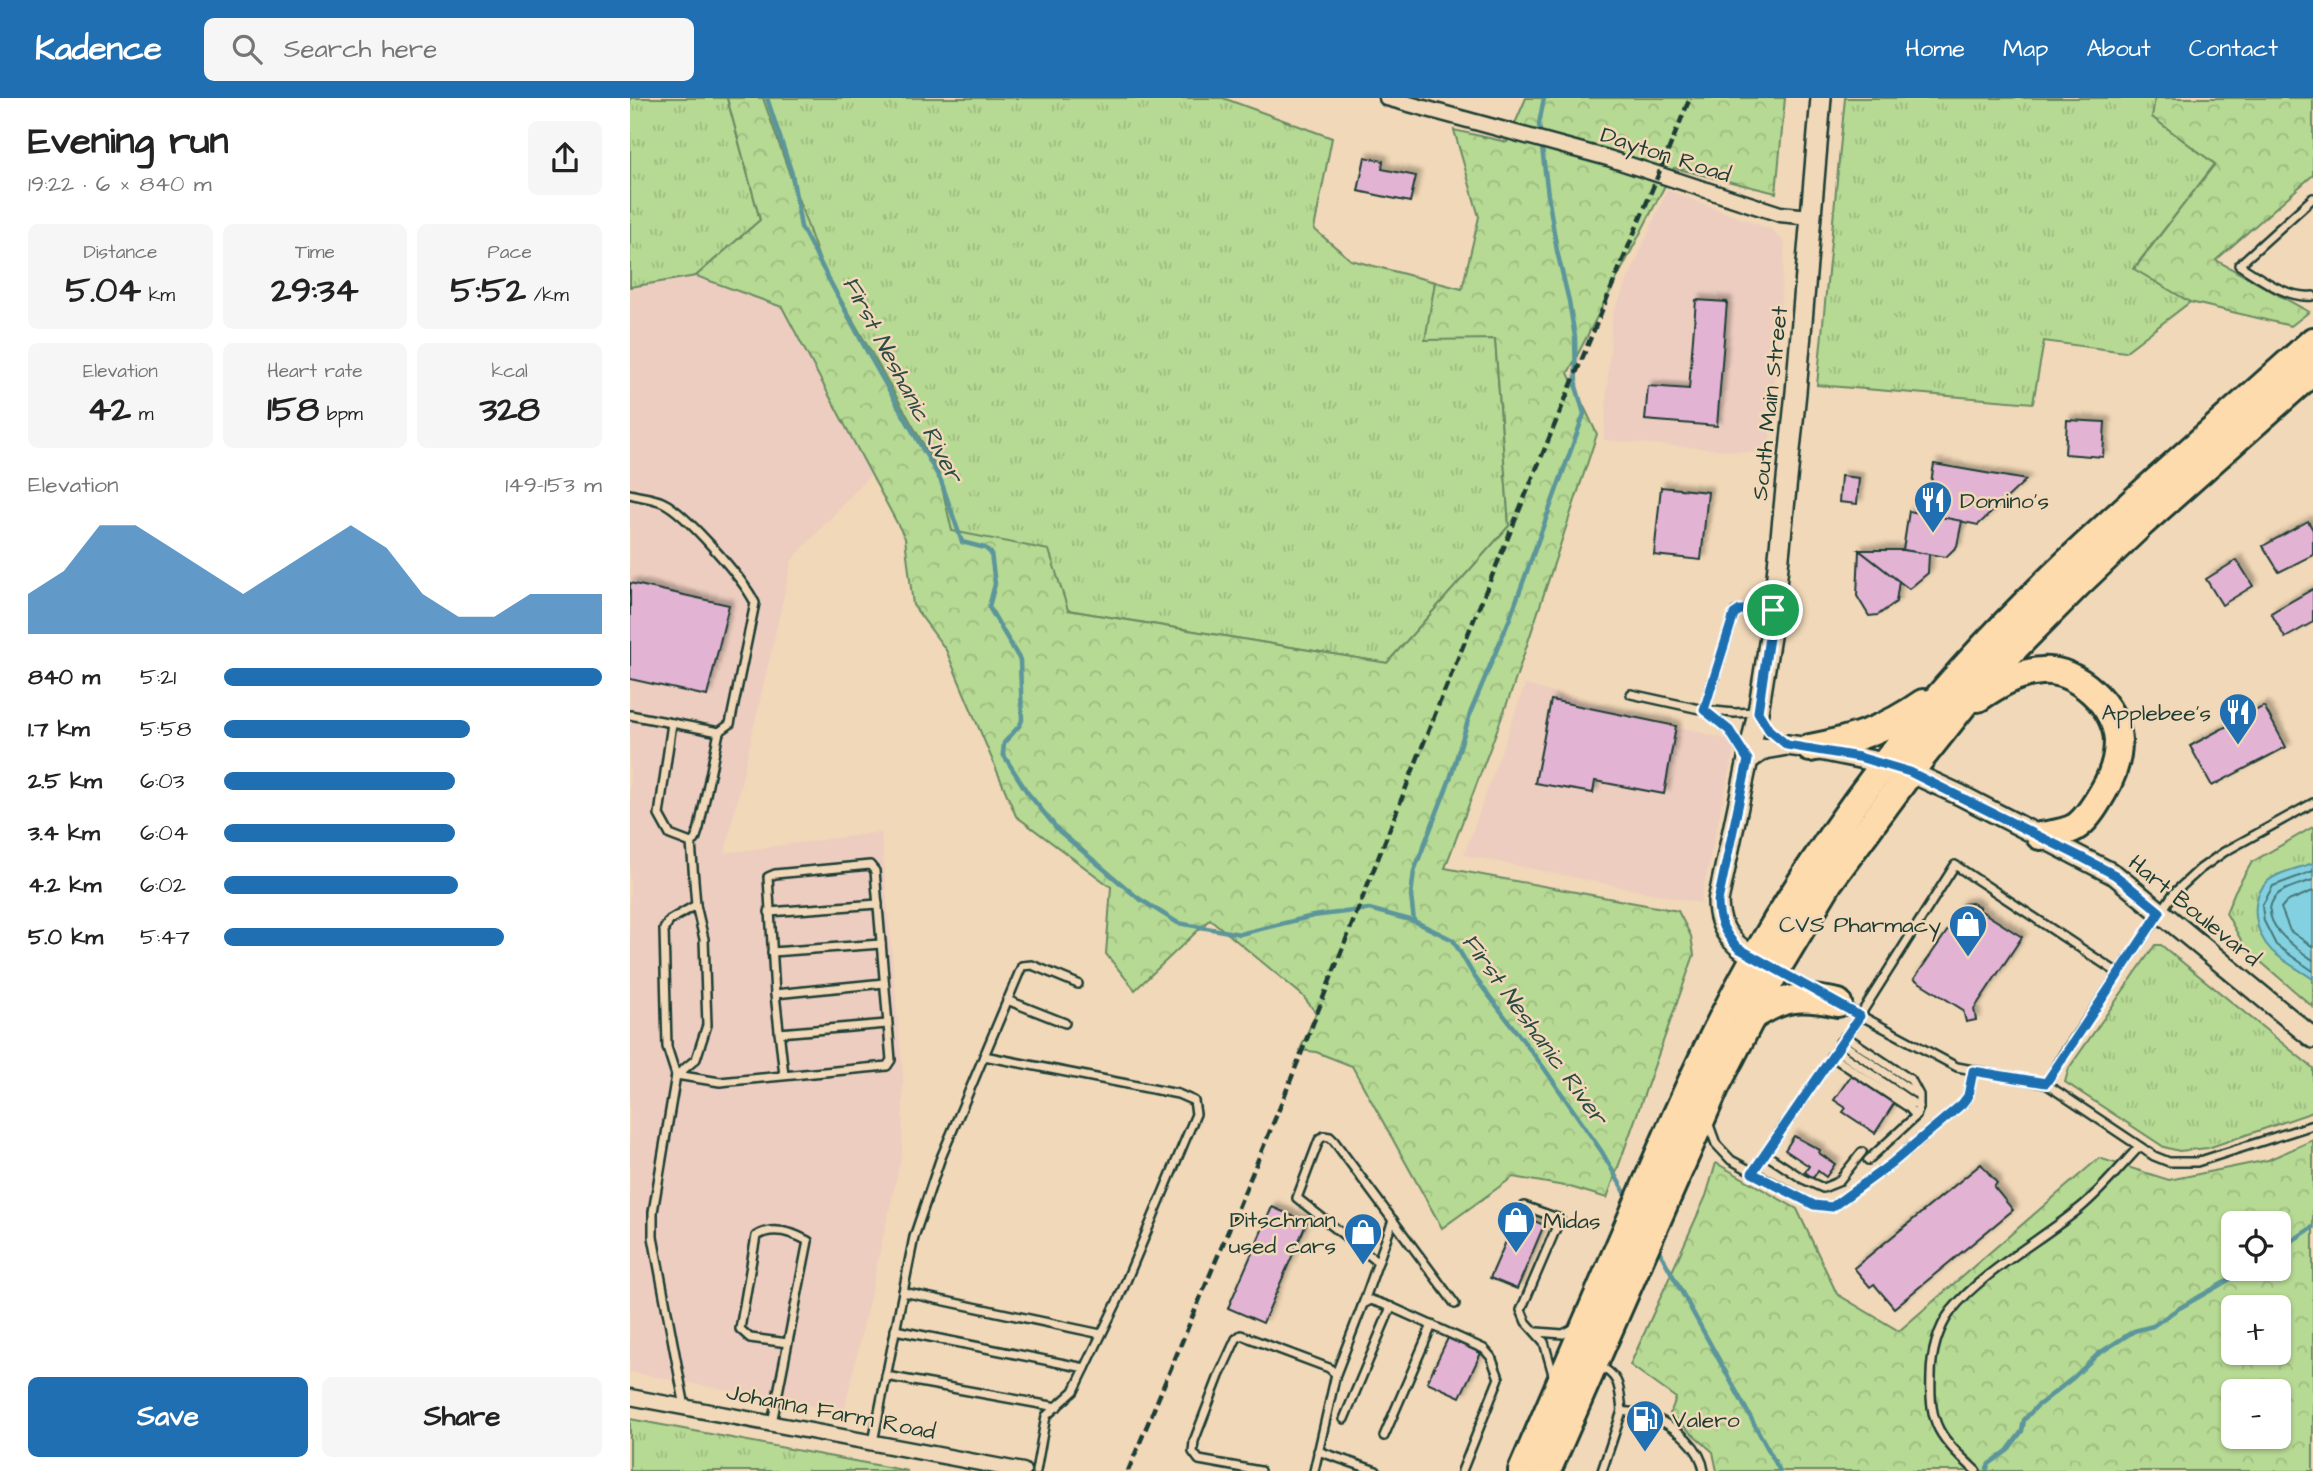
<!DOCTYPE html>
<meta charset="utf-8">
<style>
:root{--surface:#fff;--page:#f6f6f6;--text:#222;--muted:#767676;--accent:#1f6fb2}
body{margin:0;font-family:"Architects Daughter",sans-serif;background:var(--page);color:var(--text);height:100vh;display:flex;flex-direction:column;font-size:26px;white-space:nowrap}
*{box-sizing:border-box;margin:0}
p{font-size:23px;color:var(--muted)}
.icon{flex:none;width:38px;height:38px;fill:none;stroke:currentColor;stroke-width:2;stroke-linecap:round;stroke-linejoin:round}
.map{position:relative;flex:1;overflow:hidden}
.drawer{display:flex;flex-direction:column;background:var(--surface);width:630px}
.drawer>*{flex:none}
.controls{position:absolute;left:1591px;top:1113px;display:grid;gap:14px}
.controls a{display:grid;place-items:center;width:70px;height:70px;border-radius:10px;background:var(--surface);box-shadow:0 2px 5px #0004;font-size:35px}
.pin{position:absolute;display:grid;place-items:center;width:60px;height:60px;color:#fff;margin:-30px;border:4px solid #fff;border-radius:50%;box-shadow:0 2px 7px #0007}
.round{display:grid;place-items:center;flex:none;width:74px;height:74px;border-radius:10px;background:var(--page)}
.summary{display:flex;align-items:center;justify-content:space-between;height:119px;padding:0 28px}
h1{font-size:38px;font-weight:800;line-height:52px}
.metrics{display:grid;grid-template-columns:repeat(3,1fr);gap:10px;height:119px;padding:7px 28px}
.metrics div{display:grid;align-content:center;border-radius:10px;background:var(--page);text-align:center}
.metrics b{font-size:35px;font-weight:800}
.metrics small{font-size:19px;font-weight:400}
.metrics p{font-size:19px}
.chart{height:196px;padding:14px 28px}
.chart p{display:flex;justify-content:space-between}
.chart svg{width:100%;height:126px;margin-top:7px;fill:var(--accent);opacity:.7}
.cta{display:flex;gap:14px;margin-top:auto;padding:14px 28px}
.cta a{flex:1;height:80px;border-radius:10px;background:var(--accent);color:#fff;font-size:28px;font-weight:800;line-height:80px;text-align:center}
.cta a+a{background:var(--page);color:var(--text)}
ul{padding:0 28px;list-style:none;font-size:23px}
li{display:grid;grid-template-columns:112px 84px 1fr;align-items:center;height:52px}
li i{height:18px;border-radius:9px;background:var(--accent)}
header{display:flex;align-items:center;gap:42px;box-sizing:border-box;height:98px;padding:0 35px;background:var(--accent);color:#fff}
header strong{font-size:33px}
nav{display:flex;gap:38px;margin-inline-start:auto;font-size:24px}
.search{width:490px;height:63px;background:var(--page);display:flex;align-items:center;gap:18px;box-sizing:border-box;padding:0 24px;border-radius:10px;color:var(--muted);font-size:26px}
main{display:flex;flex:1;min-height:0}
.map>svg:first-child{display:block}
</style>
<header>
<strong>Kadence</strong>
<div class="search"><svg class="icon" aria-label="search" viewBox="0 0 24 24"><circle cx="10" cy="10" r="6"/><path d="M15 15l6 6"/></svg>Search here</div>
<nav><a>Home</a><a>Map</a><a>About</a><a>Contact</a></nav>
</header>
<main>
<section class="drawer">
<div class="summary"><div><h1>Evening run</h1><p>19:22 · 6 × 840 m</p></div><a class="round"><svg class="icon" aria-label="share" viewBox="0 0 24 24"><path d="M12 15V3M7 8l5-5 5 5M5 13v7h14v-7"/></svg></a></div>
<div class="metrics">
<div><p>Distance</p><b>5.04<small> km</small></b></div>
<div><p>Time</p><b>29:34</b></div>
<div><p>Pace</p><b>5:52<small> /km</small></b></div>
</div>
<div class="metrics">
<div><p>Elevation</p><b>42<small> m</small></b></div>
<div><p>Heart rate</p><b>158<small> bpm</small></b></div>
<div><p>kcal</p><b>328</b></div>
</div>
<div class="chart"><p><span>Elevation</span>149–153 m</p>
<svg viewBox="0 0 160 44" preserveAspectRatio="none"><path d="M0 44V30L10 22L20 6L30 6L40 14L50 22L60 30L70 22L80 14L90 6L100 14L110 30L120 38L130 38L140 30L150 30L160 30V44z"/></svg>
</div>
<ul>
<li><b>840 m</b>5:21<i style="width:100%"></i></li>
<li><b>1.7 km</b>5:58<i style="width:65%"></i></li>
<li><b>2.5 km</b>6:03<i style="width:61%"></i></li>
<li><b>3.4 km</b>6:04<i style="width:61%"></i></li>
<li><b>4.2 km</b>6:02<i style="width:62%"></i></li>
<li><b>5.0 km</b>5:47<i style="width:74%"></i></li>
</ul>
<div class="cta"><a>Save</a><a>Share</a></div>
</section>
<div class="map">
<svg width="1683" height="1373" viewBox="0 0 1683 1373">
<defs>
<pattern id="grass-tufts" width="24" height="20" patternUnits="userSpaceOnUse" patternTransform="scale(1.75)"><rect width="24" height="20" fill="#b6d993"/><path d="M3 7l-1-3M5 7V3M7 7l1-3M15 17l-1-3M17 17v-4M19 17l1-3" fill="none" stroke="#9cbb7f"/></pattern>
<pattern id="forest-crowns" width="20" height="18" patternUnits="userSpaceOnUse" patternTransform="scale(1.75)"><rect width="20" height="18" fill="#b6d993"/><path d="M2 6a3 3 0 1 1 6 0M12 15a3 3 0 1 1 6 0" fill="none" stroke="#9cbb7f"/></pattern>
<filter id="shadow"><feDropShadow dx="4.5" dy="-4.5" stdDeviation="2" flood-color="#0004"/></filter>
</defs>
<rect width="100%" height="100%" fill="#f1d8b8"/>
<filter id="ink" filterUnits="userSpaceOnUse"><feTurbulence type="fractalNoise" baseFrequency=".0143" numOctaves="2"/><feDisplacementMap in="SourceGraphic" scale="14" xChannelSelector="R" yChannelSelector="G"/><feConvolveMatrix kernelMatrix="1 2 1 2 8 2 1 2 1" color-interpolation-filters="sRGB"/></filter>
<g filter="url(#ink)">
<!-- built -->
<g fill="#edcdc0">
<polygon points="1037,92 1142,132 1155,145 1139,356 974,342 982,218"/>
<polygon points="66,178 151,209 241,376 162,462 95,755 251,734 273,979 272,1055 214,1314 0,1274 0,189"/>
<polygon points="895,587 1106,644 1070,805 834,757"/>
</g>
<!-- grass -->
<g fill="url(#grass-tufts)" stroke="#6a8b64" stroke-width="2">
<polygon points="0,0 97,0 130,122 66,178 0,189"/>
<polygon points="103,0 593,0 702,40 684,131 721,162 805,184 865,241 879,428 757,565 437,512 322,433"/>
<polygon points="1215,0 1525,0 1523,19 1585,66 1504,170 1560,204 1495,254 1414,243 1403,305 1187,287"/>
<polygon points="1683,729 1683,909 1616,851 1596,815 1605,793 1622,764"/>
<polygon points="1525,847 1531,847 1683,970 1683,1014 1578,1050 1549,1053 1534,1049 1435,984 1439,970"/>
<polygon points="0,1321 278,1373 0,1373"/>
</g>
<!-- forest -->
<g fill="url(#forest-crowns)" stroke="#6a8b64" stroke-width="2" fill-rule="evenodd">
<polygon points="97,0 133,0 191,166 308,372 322,433 419,452 438,512 757,565 879,428 865,241 795,242 805,184 832,191 849,119 824,32 877,44 896,0 1155,0 1146,95 1044,70 938,275 967,336 882,592 815,770 1048,813 1061,838 1064,857 977,1100 940,1089 883,1079 812,1130 722,968 686,954 670,952 686,915 672,897 580,821 505,892 476,856 481,789 386,718 316,552 283,507 275,440 152,209 66,178 130,122"/>
<polygon points="1525,0 1683,0 1683,77 1586,162 1679,214 1661,228 1560,204 1504,171 1585,66 1522,19"/>
<path d="M1683,1042v331h-596l-4,-19 -43,-38 6,-16 -46,-33 76,-169 10,-33 81,46 40,85 62,37 200,-173 70,22 99,-20zM1603,1125h45v46h-45zM1603,1209h45v46h-45zM1603,1293h45v46h-45z"/>
</g>
<!-- water -->
<path fill="#83d1e0" stroke="#5b969b" stroke-width="2" d="M1683,765v116c-13,-9 -29,-17 -41,-28 -17,-17 -24,-51 -5,-69 10,-10 33,-14 46,-19z"/>
<g fill="none" stroke-linecap="round" stroke-linejoin="round">
<!-- shore -->
<g stroke="#477879" stroke-width="2">
<polyline points="1683,773 1643,788 1632,808 1634,823 1646,847 1683,873"/>
<path d="M1683,782c-11,4 -28,7 -36,15 -24,25 20,54 36,65"/>
<polyline points="1683,793 1656,804 1651,810 1660,833 1683,849"/>
</g>
<!-- stream -->
<g stroke="#5b969b" stroke-width="4.5">
<polyline points="137,0 162,76 171,129 239,257 311,383 332,444 355,450 361,455 365,486 359,509 390,562 392,622 390,627 374,645 373,656 397,694 429,733 508,800 548,825 610,836 683,818 739,811 784,823 823,842 844,878 914,970 972,1054 998,1100"/>
<polyline points="784,823 781,798 784,773 820,681 841,613 880,520 954,316 946,288 945,239 939,203 927,153 918,97 909,26 914,0"/>
<polyline points="1026,1147 1150,1373"/>
<polyline points="1648,1152 1683,1129"/>
<polyline points="1357,1370 1359,1366 1377,1353 1392,1333 1394,1322 1406,1309 1443,1280 1468,1256 1504,1233 1523,1228 1546,1212 1618,1171"/>
</g>
</g>
<!-- building -->
<g fill="#e3b3d4" stroke="#1f3d34" stroke-width="2" filter="url(#shadow)">
<polygon points="735,59 753,63 752,71 786,78 780,104 728,93"/>
<polygon points="1066,202 1097,204 1087,328 1015,322 1018,288 1059,291"/>
<polygon points="1437,322 1475,324 1473,359 1435,356"/>
<polygon points="1304,366 1396,382 1348,427 1296,416"/>
<polygon points="1211,378 1229,380 1227,406 1209,404"/>
<polygon points="1031,389 1078,394 1071,462 1024,457"/>
<polygon points="1279,413 1332,423 1327,448 1316,459 1273,452"/>
<polygon points="1678,423 1683,432 1683,457 1649,474 1633,448"/>
<polygon points="1229,452 1269,483 1266,504 1248,517 1239,518 1227,498"/>
<polygon points="1229,452 1273,452 1299,456 1298,475 1279,491"/>
<polygon points="1607,462 1623,488 1592,507 1576,481"/>
<polygon points="0,485 99,507 77,598 0,581"/>
<polygon points="1683,491 1683,524 1655,540 1641,515"/>
<polygon points="921,602 1046,628 1034,696 965,683 963,695 905,685"/>
<polygon points="1634,608 1656,649 1582,688 1560,648"/>
<polygon points="1342,805 1350,809 1348,811 1392,839 1344,911 1346,922 1336,924 1333,912 1284,881 1329,816 1326,814 1329,809 1333,806"/>
<polygon points="1234,961 1252,973 1241,989 1265,1004 1245,1035 1213,1014 1216,1010 1204,1002 1222,976 1224,977"/>
<polygon points="1164,1038 1190,1052 1189,1055 1205,1066 1196,1079 1188,1073 1183,1080 1175,1074 1179,1068 1155,1052"/>
<polygon points="1351,1066 1367,1085 1364,1089 1383,1112 1264,1210 1244,1186 1240,1189 1224,1170"/>
<polygon points="642,1109 677,1124 633,1225 598,1210"/>
<polygon points="888,1116 914,1127 887,1191 860,1180"/>
<polygon points="818,1240 851,1255 830,1299 797,1284"/>
</g>
<g fill="none" stroke-linecap="round" stroke-linejoin="round">
<!-- lane casing -->
<g stroke="#1f3d34" stroke-width="12">
<g id="lane">
<path d="M1683,100l-74,67c21,13 48,34 74,31"/>
<path d="M0,396c10,3 23,4 32,8 23,10 82,78 93,101l-25,121 -11,8 -89,-17"/>
<polyline points="1001,596 1074,612 1105,514 1110,512 1143,512"/>
<polyline points="42,625 29,717 40,737 61,745"/>
<polyline points="1114,657 1099,632 1074,612 1104,615 1127,614"/>
<polyline points="139,814 248,806"/>
<polyline points="142,854 251,846"/>
<polyline points="1150,874 1182,891"/>
<polyline points="145,896 254,885"/>
<polyline points="377,902 435,925"/>
<polyline points="1211,907 1327,969 1416,986 1524,1058 1539,1064 1567,1064 1683,1027"/>
<polyline points="149,935 257,926"/>
<polyline points="1215,938 1281,982 1289,997 1289,1009 1286,1018 1238,1062"/>
<polyline points="1210,944 1285,995"/>
<polyline points="1206,952 1289,1009"/>
<polyline points="354,958 392,868 402,867 448,886"/>
<polyline points="1201,958 1278,1009 1286,1018"/>
<polyline points="46,977 90,984 257,968 261,962 245,773 240,767 145,776 138,779 145,896 154,977"/>
<polyline points="47,977 66,961 77,927 74,841 66,807 61,745 65,742 69,730 89,634"/>
<polyline points="1416,986 1433,957 1544,795 1570,771 1594,754 1683,705"/>
<polyline points="1078,1024 1086,1046 1101,1062 1184,1107 1202,1109 1261,1066 1332,1006 1338,998 1343,973"/>
<polyline points="1135,1056 1173,1081 1193,1090 1208,1084 1232,1054"/>
<polyline points="1122,1075 1222,930 1325,767 1488,875"/>
<polyline points="894,1108 930,1121 891,1212 896,1224 914,1244 924,1280"/>
<polyline points="748,1164 763,1122"/>
<polyline points="273,1194 471,1236"/>
<polyline points="733,1206 748,1164 667,1100 689,1042 694,1038 700,1039 704,1043 825,1206"/>
<polyline points="265,1232 455,1270"/>
<polyline points="907,1234 933,1236 945,1230"/>
<path d="M968,1267c23,12 21,22 24,46 10,2 24,2 33,7 22,10 46,29 49,53"/>
<polyline points="706,1276 733,1206 741,1202 761,1209 854,1251 861,1259 869,1280 832,1373"/>
<polyline points="256,1278 427,1309"/>
<polyline points="55,1309 23,1139 23,1114 46,977 37,949 34,831 40,822 66,807"/>
<polyline points="714,1321 761,1209"/>
<path d="M142,1325l36,-182c-16,-9 -36,-15 -52,-5l-16,93 10,9 38,5"/>
<polyline points="754,1338 802,1227"/>
<polyline points="243,1344 284,1139 310,1062 354,958 548,996 564,1003 566,1016 489,1200 444,1293 416,1318 406,1373"/>
<polyline points="688,1353 746,1373"/>
<polyline points="630,1373 569,1362 563,1354 564,1343 589,1278 606,1241 611,1237 699,1270 706,1276 684,1373"/>
<polyline points="972,1373 992,1313"/>
<path d="M1346,1373c-36,-34 -47,-44 -45,-95 0,-22 7,-48 20,-65 31,-39 90,-71 129,-103 22,-18 40,-41 59,-61"/>
</g>
</g>
<!-- street casing -->
<g stroke="#1f3d34" stroke-width="19">
<g id="street">
<polyline points="757,0 978,60 1150,116 1180,119"/>
<polyline points="0,1299 393,1373"/>
</g>
</g>
<!-- secondary casing -->
<g stroke="#1f3d34" stroke-width="24">
<g id="secondary">
<polyline points="1118,662 1134,651 1157,647 1180,650 1254,665 1280,674 1330,697 1485,777 1683,940"/>
<path d="M1135,866c-27,-15 -47,-30 -47,-63l40,-189 14,-88 24,-232 25,-294"/>
</g>
</g>
<!-- highway casing -->
<g stroke="#1f3d34" stroke-width="32">
<g id="highway">
<path d="M1348,600c19,-13 40,-26 64,-27 34,-3 75,35 76,70 0,18 -6,36 -15,51 -7,12 -15,26 -26,34 -10,7 -25,8 -37,10"/>
<path d="M1180,650c44,-8 76,-19 113,-45"/>
<path d="M1119,921c33,-23 50,-24 89,-16"/>
<path d="M892,1373c35,-82 71,-163 106,-245 39,-91 78,-182 126,-267 42,-73 90,-144 142,-210 120,-155 273,-277 417,-408"/>
<polyline points="917,1373 1085,990 1146,872 1199,784 1280,674 1354,581 1447,487 1512,425 1683,273"/>
</g>
</g>
<!-- lane -->
<use href="#lane" stroke="#f1d8b8" stroke-width="7"/>
<!-- street -->
<use href="#street" stroke="#f1d8b8" stroke-width="14"/>
<!-- secondary -->
<use href="#secondary" stroke="#f1d8b8" stroke-width="19"/>
<!-- highway -->
<use href="#highway" stroke="#fedbac" stroke-width="26"/>
<!-- rail -->
<polyline stroke="#1f3d34" stroke-width="4.5" stroke-dasharray="10 5" stroke-linecap="butt" points="498,1373 650,1009 809,606 1060,0"/>
</g>
</g>
<g fill="none" stroke-linecap="round" stroke-linejoin="round" filter="url(#ink)">
<!-- route casing -->
<g stroke="#fff" stroke-width="14">
<path id="route" d="M1110,512h33l-15,102 11,18 18,15 72,12 51,15 173,86 32,17 45,37 -114,171 -73,-12 -5,25 -6,8 -71,60 -59,43 -18,-2 -62,-32 108,-157 -122,-68c-13,-14 -20,-27 -20,-47l30,-141 -19,-30 -25,-20 30,-96z"/>
</g>
<!-- route -->
<use href="#route" stroke="#1f6fb2" stroke-width="9"/>
</g>
<!-- icons -->
<defs>
<g id="restaurant-pin" transform="scale(2.0125)"><path d="M0 17L-7.5 6A9.5 9.5 0 1 1 7.5 6Z" fill="#1f6fb2" stroke="#f1d8b8"/><path d="M-5-6h1v4h1v-4h1v4h1v-4h1v5L-1.5 .5V6h-2V.5L-5-1ZM5-6V6H3V1.5H1.5Q1.5-4 5-6Z" fill="#fff"/></g>
<g id="shop-pin" transform="scale(2.0125)"><path d="M0 17L-7.5 6A9.5 9.5 0 1 1 7.5 6Z" fill="#1f6fb2" stroke="#f1d8b8"/><path d="M-5-2.5h2.3a2.7 3.5 0 0 1 5.4 0H5L5.5 6h-11ZM-1.5-2.5h3a1.5 2.3 0 0 0-3 0Z" fill="#fff"/></g>
<g id="fuel-pin" transform="scale(2.0125)"><path d="M0 17L-7.5 6A9.5 9.5 0 1 1 7.5 6Z" fill="#1f6fb2" stroke="#f1d8b8"/><path d="M-5.5-6h7V0h2V4h1.3V-2.5L3-4.5l.8-.8L6-3V5H2.5V1h-1V6h-7ZM-4.2-4.7v3.2H.2V-4.7Z" fill="#fff"/></g>
</defs>
<g fill-rule="evenodd">
<use href="#restaurant-pin" x="1303" y="402"/>
<use href="#restaurant-pin" x="1608" y="614"/>
<use href="#shop-pin" x="1338" y="826"/>
<use href="#shop-pin" x="886" y="1122"/>
<use href="#shop-pin" x="733" y="1134"/>
<use href="#fuel-pin" x="1015" y="1321"/>
</g>
<g text-anchor="middle" stroke-width="5" stroke-linejoin="round" paint-order="stroke">
<!-- street labels -->
<g font-size="23" fill="#1f3d34" stroke="#f1d8b8">
<text transform="translate(1036 56) rotate(18)" y="8">Dayton Road</text>
<text transform="translate(1139 305) rotate(-84)" y="8">South Main Street</text>
<text transform="translate(1565 812) rotate(39)" y="8">Hart Boulevard</text>
<text transform="translate(201 1313) rotate(11)" y="8">Johanna Farm Road</text>
</g>
<!-- poi labels -->
<g font-size="23" fill="#1f3d34" stroke="#f1d8b8" text-anchor="start">
<text x="1330" y="410">Domino's</text>
<text x="1581" y="622" text-anchor="end">Applebee's</text>
<text x="1311" y="834" text-anchor="end">CVS Pharmacy</text>
<text x="706" y="1129" text-anchor="end">Ditschman<tspan x="706" dy="26">used cars</tspan></text>
<text x="913" y="1130">Midas</text>
<text x="1042" y="1329">Valero</text>
</g>
<!-- water labels -->
<g font-size="24" font-style="italic" fill="#294c45" stroke="#f1d8b8">
<text transform="translate(273 281) rotate(62)" y="8">First Neshanic River</text>
<text transform="translate(905 931) rotate(54)" y="8">First Neshanic River</text>
</g>
</g>
</svg>
<div class="controls">
<a><svg class="icon" aria-label="locate" viewBox="0 0 24 24"><circle cx="12" cy="12" r="6"/><path d="M12 2v4M12 18v4M2 12h4M18 12h4"/></svg></a>
<a>+</a>
<a>−</a>
</div>
<div class="pin" style="left:1143px;top:512px;background:#1e9e55"><svg class="icon" aria-label="arrive" viewBox="0 0 24 24"><path d="M6 21V4h12l-3 4 3 4H6"/></svg></div>
</div>
</main>
